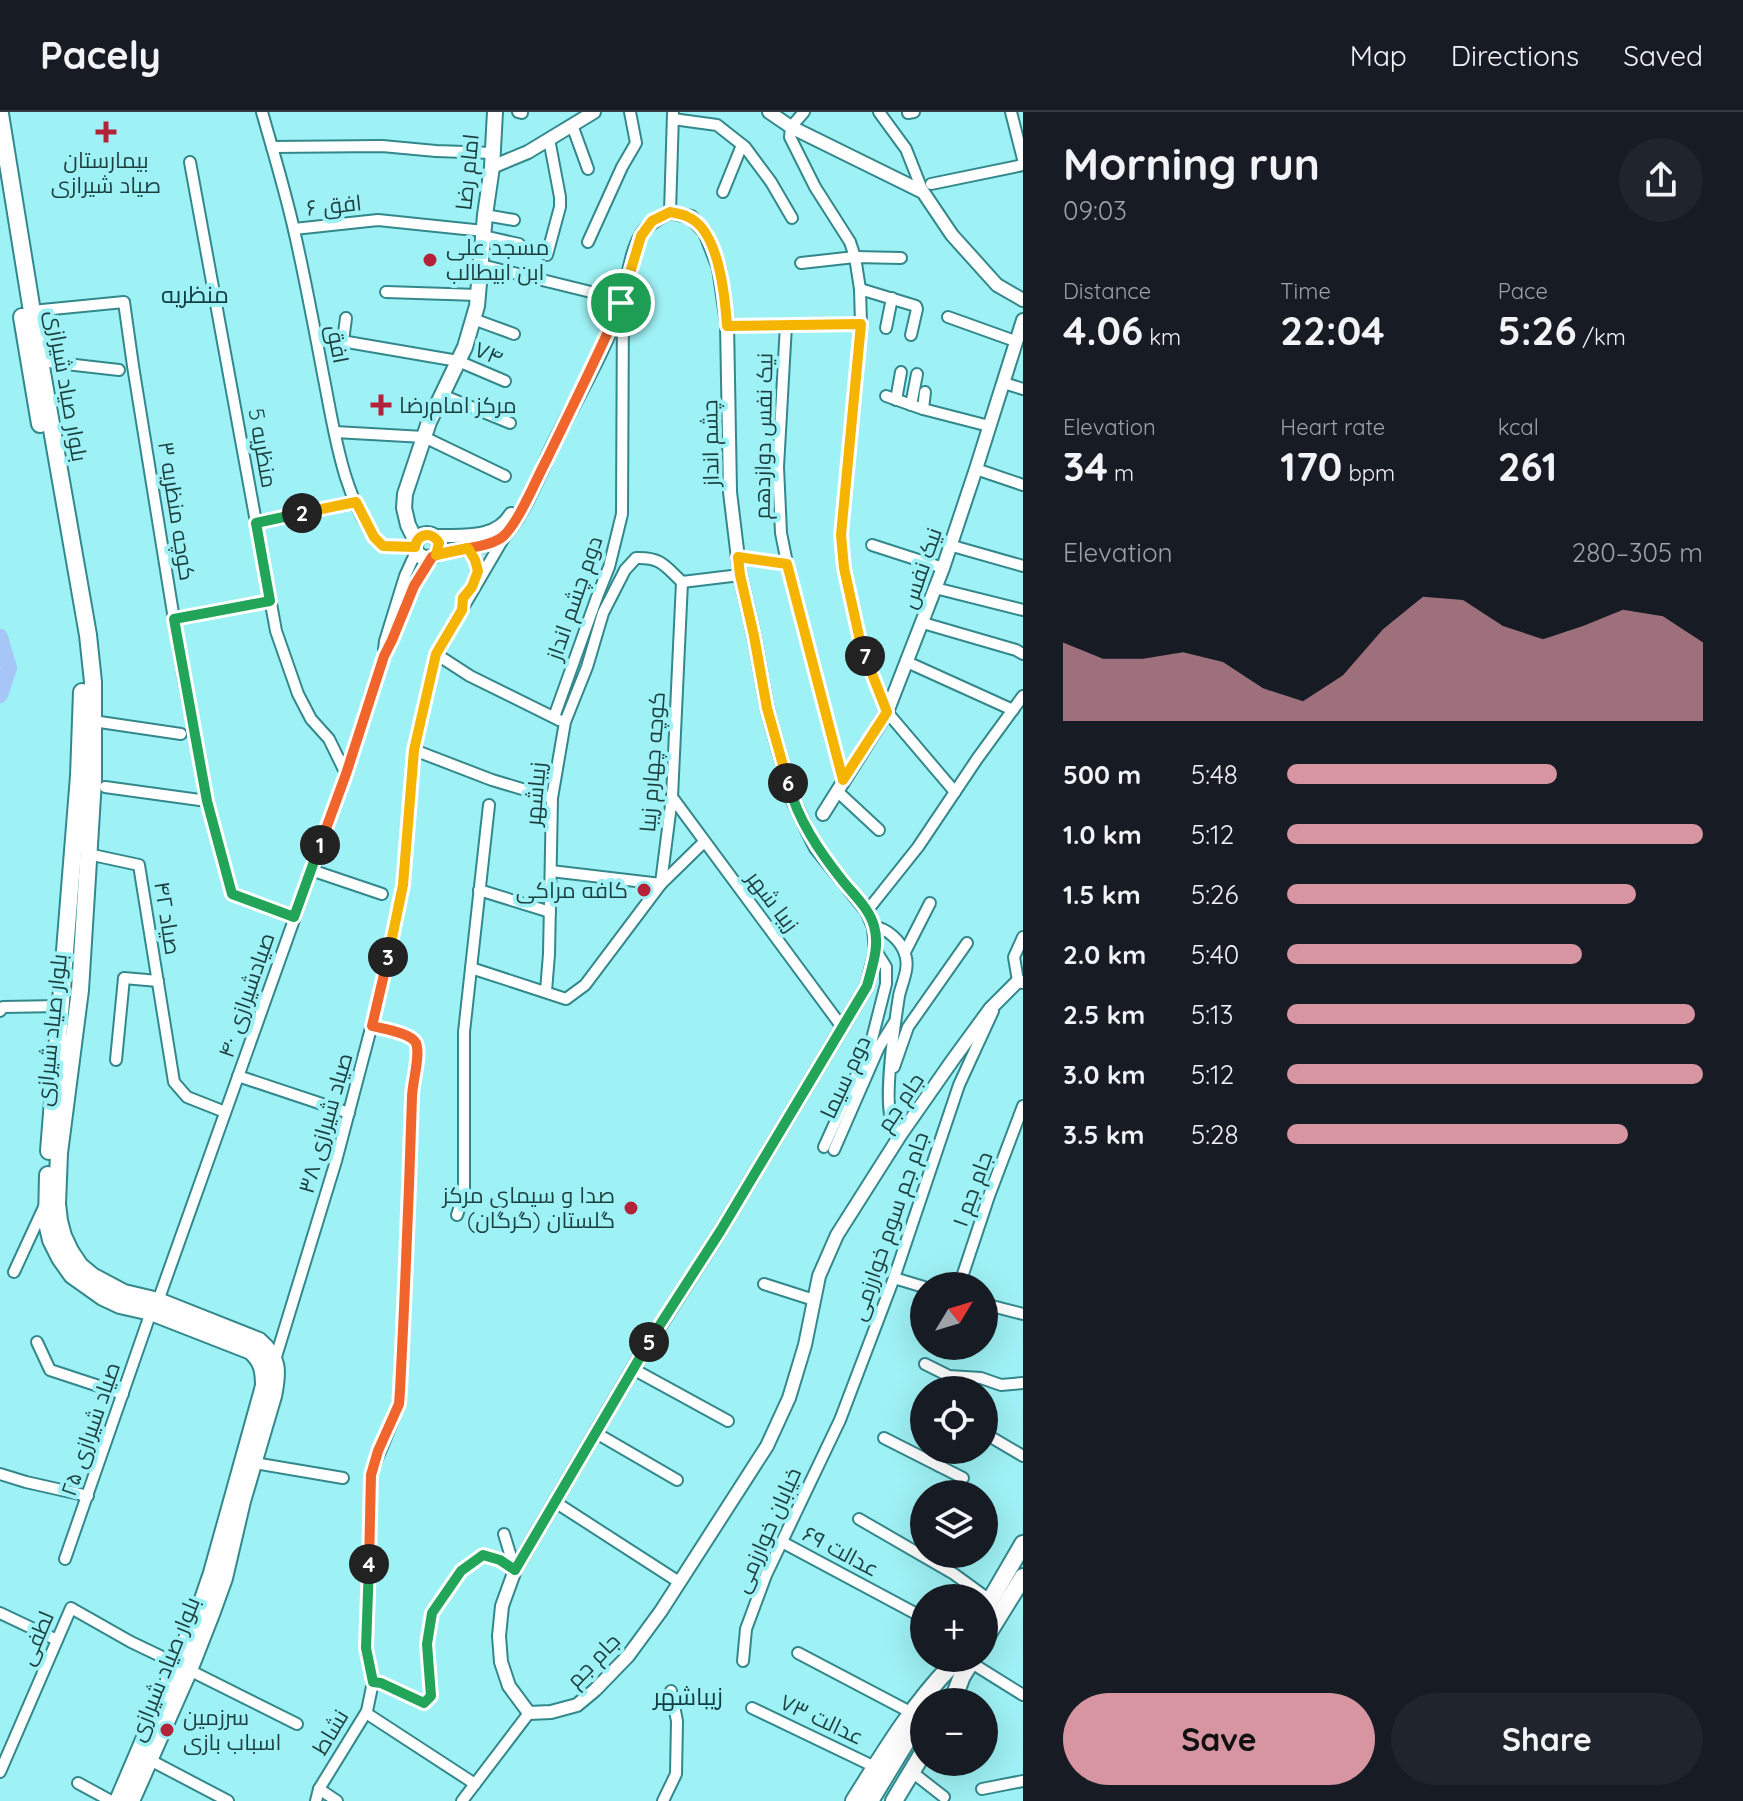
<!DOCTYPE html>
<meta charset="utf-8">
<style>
:root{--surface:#171b24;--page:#20242c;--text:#f1f3f6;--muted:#9ea1a6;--line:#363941;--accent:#d695a1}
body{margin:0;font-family:Quicksand,Cairo,sans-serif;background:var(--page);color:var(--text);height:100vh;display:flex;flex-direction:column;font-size:30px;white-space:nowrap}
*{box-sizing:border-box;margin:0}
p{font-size:26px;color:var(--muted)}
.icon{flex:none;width:44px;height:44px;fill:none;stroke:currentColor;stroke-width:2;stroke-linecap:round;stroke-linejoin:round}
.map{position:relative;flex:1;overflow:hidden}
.panel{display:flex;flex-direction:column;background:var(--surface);width:720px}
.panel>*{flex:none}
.needle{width:52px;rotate:52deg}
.buttons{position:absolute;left:910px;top:1160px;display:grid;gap:16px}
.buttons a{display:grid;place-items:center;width:88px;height:88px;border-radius:50%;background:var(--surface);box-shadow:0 8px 32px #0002;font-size:40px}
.pin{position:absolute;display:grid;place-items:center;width:68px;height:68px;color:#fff;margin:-34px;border:4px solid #fff;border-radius:50%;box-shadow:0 2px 8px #0007}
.km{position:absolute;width:40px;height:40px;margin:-20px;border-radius:50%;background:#222;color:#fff;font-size:22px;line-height:40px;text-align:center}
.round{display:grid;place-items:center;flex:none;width:84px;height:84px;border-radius:42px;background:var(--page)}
.overview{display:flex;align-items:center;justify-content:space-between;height:136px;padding:0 40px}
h1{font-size:44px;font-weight:800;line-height:60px}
.stats{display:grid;grid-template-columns:repeat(3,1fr);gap:12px;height:136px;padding:8px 40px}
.stats div{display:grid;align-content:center}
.stats b{font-size:40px;font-weight:800}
.stats small{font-size:22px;font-weight:400}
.stats p{font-size:22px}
.chart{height:224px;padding:16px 40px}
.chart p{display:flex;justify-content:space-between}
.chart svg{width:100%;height:144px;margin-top:8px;fill:var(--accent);opacity:.7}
.button{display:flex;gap:16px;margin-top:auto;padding:16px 40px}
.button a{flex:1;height:92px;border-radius:48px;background:var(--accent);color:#111;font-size:32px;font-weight:800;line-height:92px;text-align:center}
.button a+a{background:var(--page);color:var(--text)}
ul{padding:0 40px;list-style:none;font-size:26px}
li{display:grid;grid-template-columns:128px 96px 1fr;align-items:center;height:60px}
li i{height:20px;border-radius:10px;background:var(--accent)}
header{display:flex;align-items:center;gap:48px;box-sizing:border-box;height:112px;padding:0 40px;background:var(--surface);border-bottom:2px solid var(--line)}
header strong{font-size:38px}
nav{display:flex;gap:44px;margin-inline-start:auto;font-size:28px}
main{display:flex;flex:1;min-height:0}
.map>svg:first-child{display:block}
</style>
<header>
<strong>Pacely</strong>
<nav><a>Map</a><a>Directions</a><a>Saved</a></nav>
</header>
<main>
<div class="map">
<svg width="1023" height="1689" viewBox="0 0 1023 1689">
<rect width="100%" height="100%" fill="#9ef1f4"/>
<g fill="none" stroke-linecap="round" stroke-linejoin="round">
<!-- river -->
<polyline stroke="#a6c6f7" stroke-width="16" points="0,525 9,556 0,583"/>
<!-- minor casing -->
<g stroke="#33888c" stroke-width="14">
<g id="minor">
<path d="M262,0c11,39 23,78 32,118 11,48 20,96 29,144 11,54 20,131 60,172l32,1"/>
<polyline points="518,0 522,1"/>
<polyline points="804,0 791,15 790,25 815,75 850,130 855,145 860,177 861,212 841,423 844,456 861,533 887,600 955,680"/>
<polyline points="879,0 906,37 923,80"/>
<polyline points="1011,0 1023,47"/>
<polyline points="908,1 914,0"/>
<polyline points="673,7 717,13 745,35 771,70 792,106"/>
<polyline points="572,13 588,57"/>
<polyline points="272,35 382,34 436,39 493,41"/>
<polyline points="190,50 276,519 298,582 311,607 329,627 346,662"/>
<polyline points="931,72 1023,53"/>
<polyline points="723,80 742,33"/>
<polyline points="670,100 673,2"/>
<polyline points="485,103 514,108"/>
<polyline points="294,117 378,108 484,119"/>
<polyline points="483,124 519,132"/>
<polyline points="588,130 622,55 636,31 630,0"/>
<polyline points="547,143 560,95 560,85 549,27"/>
<polyline points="801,151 855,145 901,146"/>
<polyline points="481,153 595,181"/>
<polyline points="860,177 916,194 917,197 911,223"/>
<polyline points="386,180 478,183"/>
<polyline points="32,199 124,190 133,254 183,563 207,689 232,782 294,805"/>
<polyline points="948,205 1015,229"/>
<polyline points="473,207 514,222"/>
<polyline points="786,213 778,355 781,421 789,461 843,668"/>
<polyline points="727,214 861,212"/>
<polyline points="886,216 892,186"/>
<polyline points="324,226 458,249 505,269"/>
<polyline points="343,229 346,206"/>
<polyline points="40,249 119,258"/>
<polyline points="1004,271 1023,277"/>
<polyline points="442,283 510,311"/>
<polyline points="886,284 923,297 989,314"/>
<polyline points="896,288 901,260"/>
<polyline points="911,293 917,262"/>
<polyline points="923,297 925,280"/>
<polyline points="335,320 424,325 505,364"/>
<polyline points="976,357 1023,373"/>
<polyline points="256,411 356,390"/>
<polyline points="872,433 943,456"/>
<polyline points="949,433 1023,454"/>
<path d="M468,436c8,14 12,19 5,34"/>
<polyline points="738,445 787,452"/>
<polyline points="682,470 740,463"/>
<polyline points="935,476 1023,498"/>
<polyline points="174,507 270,489"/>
<polyline points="923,511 1016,538 1023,542"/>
<polyline points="384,538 385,529 405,464 416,440"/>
<polyline points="436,542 470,564 559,608"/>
<polyline points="907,550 1013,598"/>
<polyline points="554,605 597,485 609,455 622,402 623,191"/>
<polyline points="93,609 181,622"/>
<polyline points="414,638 492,668 552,686"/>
<polyline points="105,675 207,689"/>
<polyline points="837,679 879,718"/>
<polyline points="672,685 842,915"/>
<polyline points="88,742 139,753 174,970 187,985 225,1000"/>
<polyline points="311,758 382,782"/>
<polyline points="551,759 661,772"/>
<polyline points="661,771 672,685 682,470"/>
<polyline points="479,778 550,800"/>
<polyline points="867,799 918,735 977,647 1023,584"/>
<path d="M874,815c13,1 27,14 31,27 5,14 -3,28 -6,42 -4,26 -17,108 -6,129 2,4 5,6 8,9"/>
<polyline points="905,840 930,791"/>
<polyline points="471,856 566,887 585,873 661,772 704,730"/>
<polyline points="1018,869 1014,845 1023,825"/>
<path d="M546,879l3,-37 3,-156 13,-76 22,-55 16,-54 22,-43 11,-12c25,-1 29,8 46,24"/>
<polyline points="0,899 3,895 60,894"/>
<polyline points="116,948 124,866 158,869"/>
<polyline points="894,955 908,915 967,831"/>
<polyline points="238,964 349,1001"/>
<polyline points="824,1035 871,931 886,872 886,855 876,839"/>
<polyline points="834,1038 879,935 894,911"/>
<polyline points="457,1103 464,1082 464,920 489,693"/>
<polyline points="14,1160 44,1095"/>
<polyline points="894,1166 924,1175"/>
<polyline points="764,1172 814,1188"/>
<polyline points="959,1174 989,1084 1023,994"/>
<polyline points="158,1189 346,662 384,544 392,528 414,474 432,445"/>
<polyline points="984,1192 1023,1202"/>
<polyline points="37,1230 50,1258 123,1282"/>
<polyline points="275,1248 336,1049 380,882 403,773 414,638 436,542 506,422"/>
<polyline points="925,1252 949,1264 981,1266 1001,1273 1023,1271"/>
<polyline points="633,1257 728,1309"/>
<polyline points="596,1321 677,1368"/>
<polyline points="984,1321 1023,1344"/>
<polyline points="884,1326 963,1366"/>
<polyline points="254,1351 343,1366"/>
<polyline points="939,1354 946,1338"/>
<polyline points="0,1362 26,1370 88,1384"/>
<polyline points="555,1390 679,1470"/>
<polyline points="859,1407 954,1462 991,1489"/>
<polyline points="782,1430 924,1506"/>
<polyline points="65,1447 151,1200"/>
<polyline points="0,1501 57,1528"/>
<polyline points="798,1541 912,1601"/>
<polyline points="743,1549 746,1517 766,1463 840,1308 894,1166 959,973 993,899"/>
<polyline points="970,1550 1023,1583"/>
<polyline points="189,1558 297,1612"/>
<polyline points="373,1570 381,1571 424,1591 431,1584 427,1532 432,1501 461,1459 483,1443 500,1448 515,1458 504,1422"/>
<polyline points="752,1596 875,1655"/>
<polyline points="366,1601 475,1672"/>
<polyline points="150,1648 228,1689"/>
<polyline points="0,1660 71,1496 131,1530 177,1552"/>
<polyline points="912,1660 944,1685"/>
<polyline points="78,1671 111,1689"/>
<polyline points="319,1677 337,1689"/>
<polyline points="982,1677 1023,1669"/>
<path d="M316,1689l3,-12 48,-78 6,-29 -7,-34 5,-173c8,-26 27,-58 29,-84 5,-98 9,-196 12,-293 0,-15 9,-43 4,-55 -5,-10 -33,-14 -44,-17"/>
<polyline points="462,1689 529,1601"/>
<polyline points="663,1689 676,1662 677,1609 671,1579"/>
</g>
</g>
<!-- tertiary casing -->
<g stroke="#33888c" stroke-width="16">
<g id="tertiary">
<polyline points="769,0 791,15 923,80 952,123 997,173 1023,188"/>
<polyline points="492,55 528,40 594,0"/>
<path d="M433,424c27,-1 62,5 78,-22"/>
<path d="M436,443c19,-6 48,-6 65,-17 15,-10 35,-56 43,-73 24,-54 57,-105 77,-161 8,-22 8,-49 21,-70 7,-11 16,-16 28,-22l21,5 14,15 14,36 8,55 3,169 10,83 14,61 13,72 25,90 18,38 6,12 51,63 7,16 2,24 -9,35 -146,244 -81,127 -125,213 -13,36 -3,30 2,26 8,24 20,27 22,-1 26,-7 18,-15 33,-34 33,-45 106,-165 22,-48 16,-53 14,-69 18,-41 64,-101 51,-73 38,-52 28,-28 5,1"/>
<polyline points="823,702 887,600 943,456 976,357 1023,208"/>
</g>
</g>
<!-- secondary casing -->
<g stroke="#33888c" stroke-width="18">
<g id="secondary">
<circle cx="427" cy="434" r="12"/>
<polyline points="416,429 408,413 404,396 405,382 429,310 465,235 477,194 485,103 492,55 495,0"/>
</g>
</g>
<!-- primary casing -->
<g stroke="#33888c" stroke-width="20">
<g id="primary">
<path d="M0,2l40,247 48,274 5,47v98l-13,210 -21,163 -2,51 2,17 4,15 7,15 10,15 12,10 32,17 34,8 101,40c20,17 19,31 14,55l-31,105 -18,77 -13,36 -22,56 -58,131"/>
<polyline points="22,205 40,312"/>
<polyline points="49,1039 79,664 82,580"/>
<path d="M48,1063l-1,48 4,17 9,18 12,17 31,22 17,8 31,7 100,39c11,10 13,19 13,35l-52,187 -13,38 -81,190"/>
<polyline points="984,1499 1023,1432"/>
<polyline points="984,1528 1023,1465"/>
<polyline points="952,1590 962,1564 973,1546"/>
<path d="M854,1689c29,-46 58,-95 96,-134"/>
<polyline points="870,1689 921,1605"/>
<polyline points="894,1689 924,1639"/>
</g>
</g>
<!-- minor -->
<use href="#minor" stroke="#fff" stroke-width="10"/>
<!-- tertiary -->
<use href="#tertiary" stroke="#fff" stroke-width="12"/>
<!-- secondary -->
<use href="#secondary" stroke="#fff" stroke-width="14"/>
<!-- primary -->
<use href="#primary" stroke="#fff" stroke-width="16"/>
</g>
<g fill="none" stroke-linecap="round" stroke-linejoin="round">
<!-- split-1 casing -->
<g stroke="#fff" stroke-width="16">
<path id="split-1" d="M320,733l26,-71 38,-118 8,-16 22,-54 18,-29 4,-2c19,-6 50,-7 65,-17 16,-11 36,-61 46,-79 25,-52 51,-103 74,-156"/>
</g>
<!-- split-2 casing -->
<g stroke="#fff" stroke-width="16">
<polyline id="split-2" points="302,401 256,411 270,489 174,507 207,689 232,782 294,805 320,733"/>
</g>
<!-- split-3 casing -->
<g stroke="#fff" stroke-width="16">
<path id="split-3" d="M302,401l54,-11 18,35 9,9 32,1c2,-14 17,-16 24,-4l-3,12 32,-7 7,12 3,11 -6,16 -9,11 -1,12 -26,44 -22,96 -11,135 -15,72"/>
</g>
<!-- split-4 casing -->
<g stroke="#fff" stroke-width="16">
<path id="split-4" d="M369,1452l2,-89 7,-24 21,-47 1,-13c5,-98 9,-196 12,-294 0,-14 9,-42 4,-54 -5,-10 -33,-14 -44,-17l16,-69"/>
</g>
<!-- split-5 casing -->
<g stroke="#fff" stroke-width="16">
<polyline id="split-5" points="369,1452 366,1536 373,1570 381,1571 424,1591 431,1584 427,1532 432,1501 461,1459 483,1443 500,1448 515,1458 649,1230"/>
</g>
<!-- split-6 casing -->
<g stroke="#fff" stroke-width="16">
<path id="split-6" d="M649,1230l72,-112 146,-244c5,-19 13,-40 7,-60 -5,-18 -21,-32 -32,-46 -23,-29 -44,-60 -54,-97"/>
</g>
<!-- split-7 casing -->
<g stroke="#fff" stroke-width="16">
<polyline id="split-7" points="788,671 767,596 754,524 740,463 738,445 787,452 843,668 887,600 865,544"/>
</g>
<!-- split-8 casing -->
<g stroke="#fff" stroke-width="16">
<path id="split-8" d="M621,191l20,-67 11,-15 18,-9c6,1 13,2 18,5 31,13 37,79 39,109l134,-2 -20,211 3,33 17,77 4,11"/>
</g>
<!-- split-1 -->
<use href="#split-1" stroke="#f0652b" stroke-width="10"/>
<!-- split-2 -->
<use href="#split-2" stroke="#22a559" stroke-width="10"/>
<!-- split-3 -->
<use href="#split-3" stroke="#f5b400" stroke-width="10"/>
<!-- split-4 -->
<use href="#split-4" stroke="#f0652b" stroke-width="10"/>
<!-- split-5 -->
<use href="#split-5" stroke="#22a559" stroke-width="10"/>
<!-- split-6 -->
<use href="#split-6" stroke="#22a559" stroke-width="10"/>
<!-- split-7 -->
<use href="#split-7" stroke="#f5b400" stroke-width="10"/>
<!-- split-8 -->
<use href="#split-8" stroke="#f5b400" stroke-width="10"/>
</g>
<!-- markers -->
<g fill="#b42239" stroke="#9ef1f4" stroke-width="3">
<path d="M102 8h8v8h8v8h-8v8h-8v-8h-8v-8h8z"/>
<circle cx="430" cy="148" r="8"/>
<path d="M377 281h8v8h8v8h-8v8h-8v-8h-8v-8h8z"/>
<circle cx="644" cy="778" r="8"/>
<circle cx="631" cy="1096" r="8"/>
<circle cx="167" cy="1618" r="8"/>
</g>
<g text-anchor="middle" stroke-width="8" stroke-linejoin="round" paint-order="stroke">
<!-- poi labels -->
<g font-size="22" fill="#1c3f40" stroke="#9ef1f4" text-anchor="start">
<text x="106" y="56" text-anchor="middle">بیمارستان<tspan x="106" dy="25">صیاد شیرازی</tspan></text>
<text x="446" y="143">مسجد علی<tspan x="446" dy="25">ابن ابیطالب</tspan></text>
<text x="399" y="301">مرکز امام‌رضا</text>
<text x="628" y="786" text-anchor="end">کافه مراکی</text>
<text x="615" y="1091" text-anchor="end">صدا و سیمای مرکز<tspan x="615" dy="25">گلستان (گرگان)</tspan></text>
<text x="183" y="1613">سرزمین<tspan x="183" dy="25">اسباب بازی</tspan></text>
</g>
<!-- street labels -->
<g font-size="22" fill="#1c3f40" stroke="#9ef1f4">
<text transform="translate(467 60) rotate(-84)" y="8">امام رضا</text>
<text transform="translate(334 93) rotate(-6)" y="8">افق ۶</text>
<text transform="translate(338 232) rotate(79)" y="8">افق</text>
<text transform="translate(489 241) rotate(23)" y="8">۷۴</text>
<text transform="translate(67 274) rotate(80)" y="8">بلوار صیاد شیرازی</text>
<text transform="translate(763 324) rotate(-89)" y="8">نیک نفس دوازدهم</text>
<text transform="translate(710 331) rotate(-91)" y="8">چشم انداز</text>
<text transform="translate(263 336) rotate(80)" y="8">منظریه 5</text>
<text transform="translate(177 399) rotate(81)" y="8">کوچه منظریه ۳</text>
<text transform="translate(921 456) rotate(-71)" y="8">نیک نفس</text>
<text transform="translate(574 486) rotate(-71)" y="8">دوم چشم انداز</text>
<text transform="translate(652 650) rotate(-86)" y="8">کوچه چهارم زیبا</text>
<text transform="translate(535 682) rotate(-85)" y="8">زیباشهر</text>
<text transform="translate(773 789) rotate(53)" y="8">زیبا شهر</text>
<text transform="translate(168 806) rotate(81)" y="8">صیاد ۴۲</text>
<text transform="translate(246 883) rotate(-71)" y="8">۴۰ صیادشیرازی</text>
<text transform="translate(51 918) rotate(-84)" y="8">بلوار صیاد شیرازی</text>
<text transform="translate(845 965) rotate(-65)" y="8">دوم سیما</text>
<text transform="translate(900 990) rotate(-56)" y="8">جام جم</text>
<text transform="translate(325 1011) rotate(-74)" y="8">صیاد شیرازی ۳۸</text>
<text transform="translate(972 1077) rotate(-70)" y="8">۱ جام جم</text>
<text transform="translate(889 1114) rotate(-71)" y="8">جام جم سوم خوارزمی</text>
<text transform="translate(90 1317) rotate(-71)" y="8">صیاد شیرازی ۲۵</text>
<text transform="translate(767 1418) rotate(-66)" y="8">خیابان خوارزمی</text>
<text transform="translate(841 1439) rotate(28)" y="8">عدالت ۶۹</text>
<text transform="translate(36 1526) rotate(-67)" y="8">لطفی</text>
<text transform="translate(593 1548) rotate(-46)" y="8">جام جم</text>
<text transform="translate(164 1557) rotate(-68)" y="8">بلوار صیاد شیرازی</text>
<text transform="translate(822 1607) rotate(25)" y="8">عدالت ۷۳</text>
<text transform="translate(330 1620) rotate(-59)" y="8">نشاط</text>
</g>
<!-- neighbourhood labels -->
<g font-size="24" fill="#113f41" stroke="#9ef1f4">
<text x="195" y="191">منظریه</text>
<text x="688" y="1593">زیباشهر</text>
</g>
</g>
</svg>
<div class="buttons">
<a><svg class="needle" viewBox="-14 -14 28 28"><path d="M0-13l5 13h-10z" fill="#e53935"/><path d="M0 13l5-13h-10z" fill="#9ea1a6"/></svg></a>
<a><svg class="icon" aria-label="locate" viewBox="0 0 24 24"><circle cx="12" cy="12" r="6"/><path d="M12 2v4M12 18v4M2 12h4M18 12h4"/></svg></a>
<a><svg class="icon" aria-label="layers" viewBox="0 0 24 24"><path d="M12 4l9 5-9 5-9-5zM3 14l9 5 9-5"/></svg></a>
<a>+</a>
<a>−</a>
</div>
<div class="pin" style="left:621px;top:191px;background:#1e9e55"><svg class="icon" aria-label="arrive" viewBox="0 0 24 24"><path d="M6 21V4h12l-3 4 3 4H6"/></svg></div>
<b class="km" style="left:320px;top:733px">1</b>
<b class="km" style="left:302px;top:401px">2</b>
<b class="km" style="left:388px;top:845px">3</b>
<b class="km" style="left:369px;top:1452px">4</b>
<b class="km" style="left:649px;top:1230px">5</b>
<b class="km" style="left:788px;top:671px">6</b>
<b class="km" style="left:865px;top:544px">7</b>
</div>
<section class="panel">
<div class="overview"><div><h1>Morning run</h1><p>09:03</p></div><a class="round"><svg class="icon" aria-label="share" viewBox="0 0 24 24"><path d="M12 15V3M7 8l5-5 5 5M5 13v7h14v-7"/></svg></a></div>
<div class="stats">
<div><p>Distance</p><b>4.06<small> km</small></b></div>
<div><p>Time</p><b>22:04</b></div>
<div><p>Pace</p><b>5:26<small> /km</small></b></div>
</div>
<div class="stats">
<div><p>Elevation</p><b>34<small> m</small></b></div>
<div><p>Heart rate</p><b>170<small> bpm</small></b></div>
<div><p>kcal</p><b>261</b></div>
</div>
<div class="chart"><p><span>Elevation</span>280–305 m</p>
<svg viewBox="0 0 160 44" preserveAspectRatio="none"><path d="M0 44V20L10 25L20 25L30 23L40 26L50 34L60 38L70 30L80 16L90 6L100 7L110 15L120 19L130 15L140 10L150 12L160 20V44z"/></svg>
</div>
<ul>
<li><b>500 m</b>5:48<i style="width:65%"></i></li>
<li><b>1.0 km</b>5:12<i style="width:100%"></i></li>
<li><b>1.5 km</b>5:26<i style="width:84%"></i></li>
<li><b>2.0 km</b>5:40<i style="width:71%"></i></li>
<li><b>2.5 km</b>5:13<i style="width:98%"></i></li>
<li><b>3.0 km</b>5:12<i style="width:100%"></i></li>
<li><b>3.5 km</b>5:28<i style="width:82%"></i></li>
</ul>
<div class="button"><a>Save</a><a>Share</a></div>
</section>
</main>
